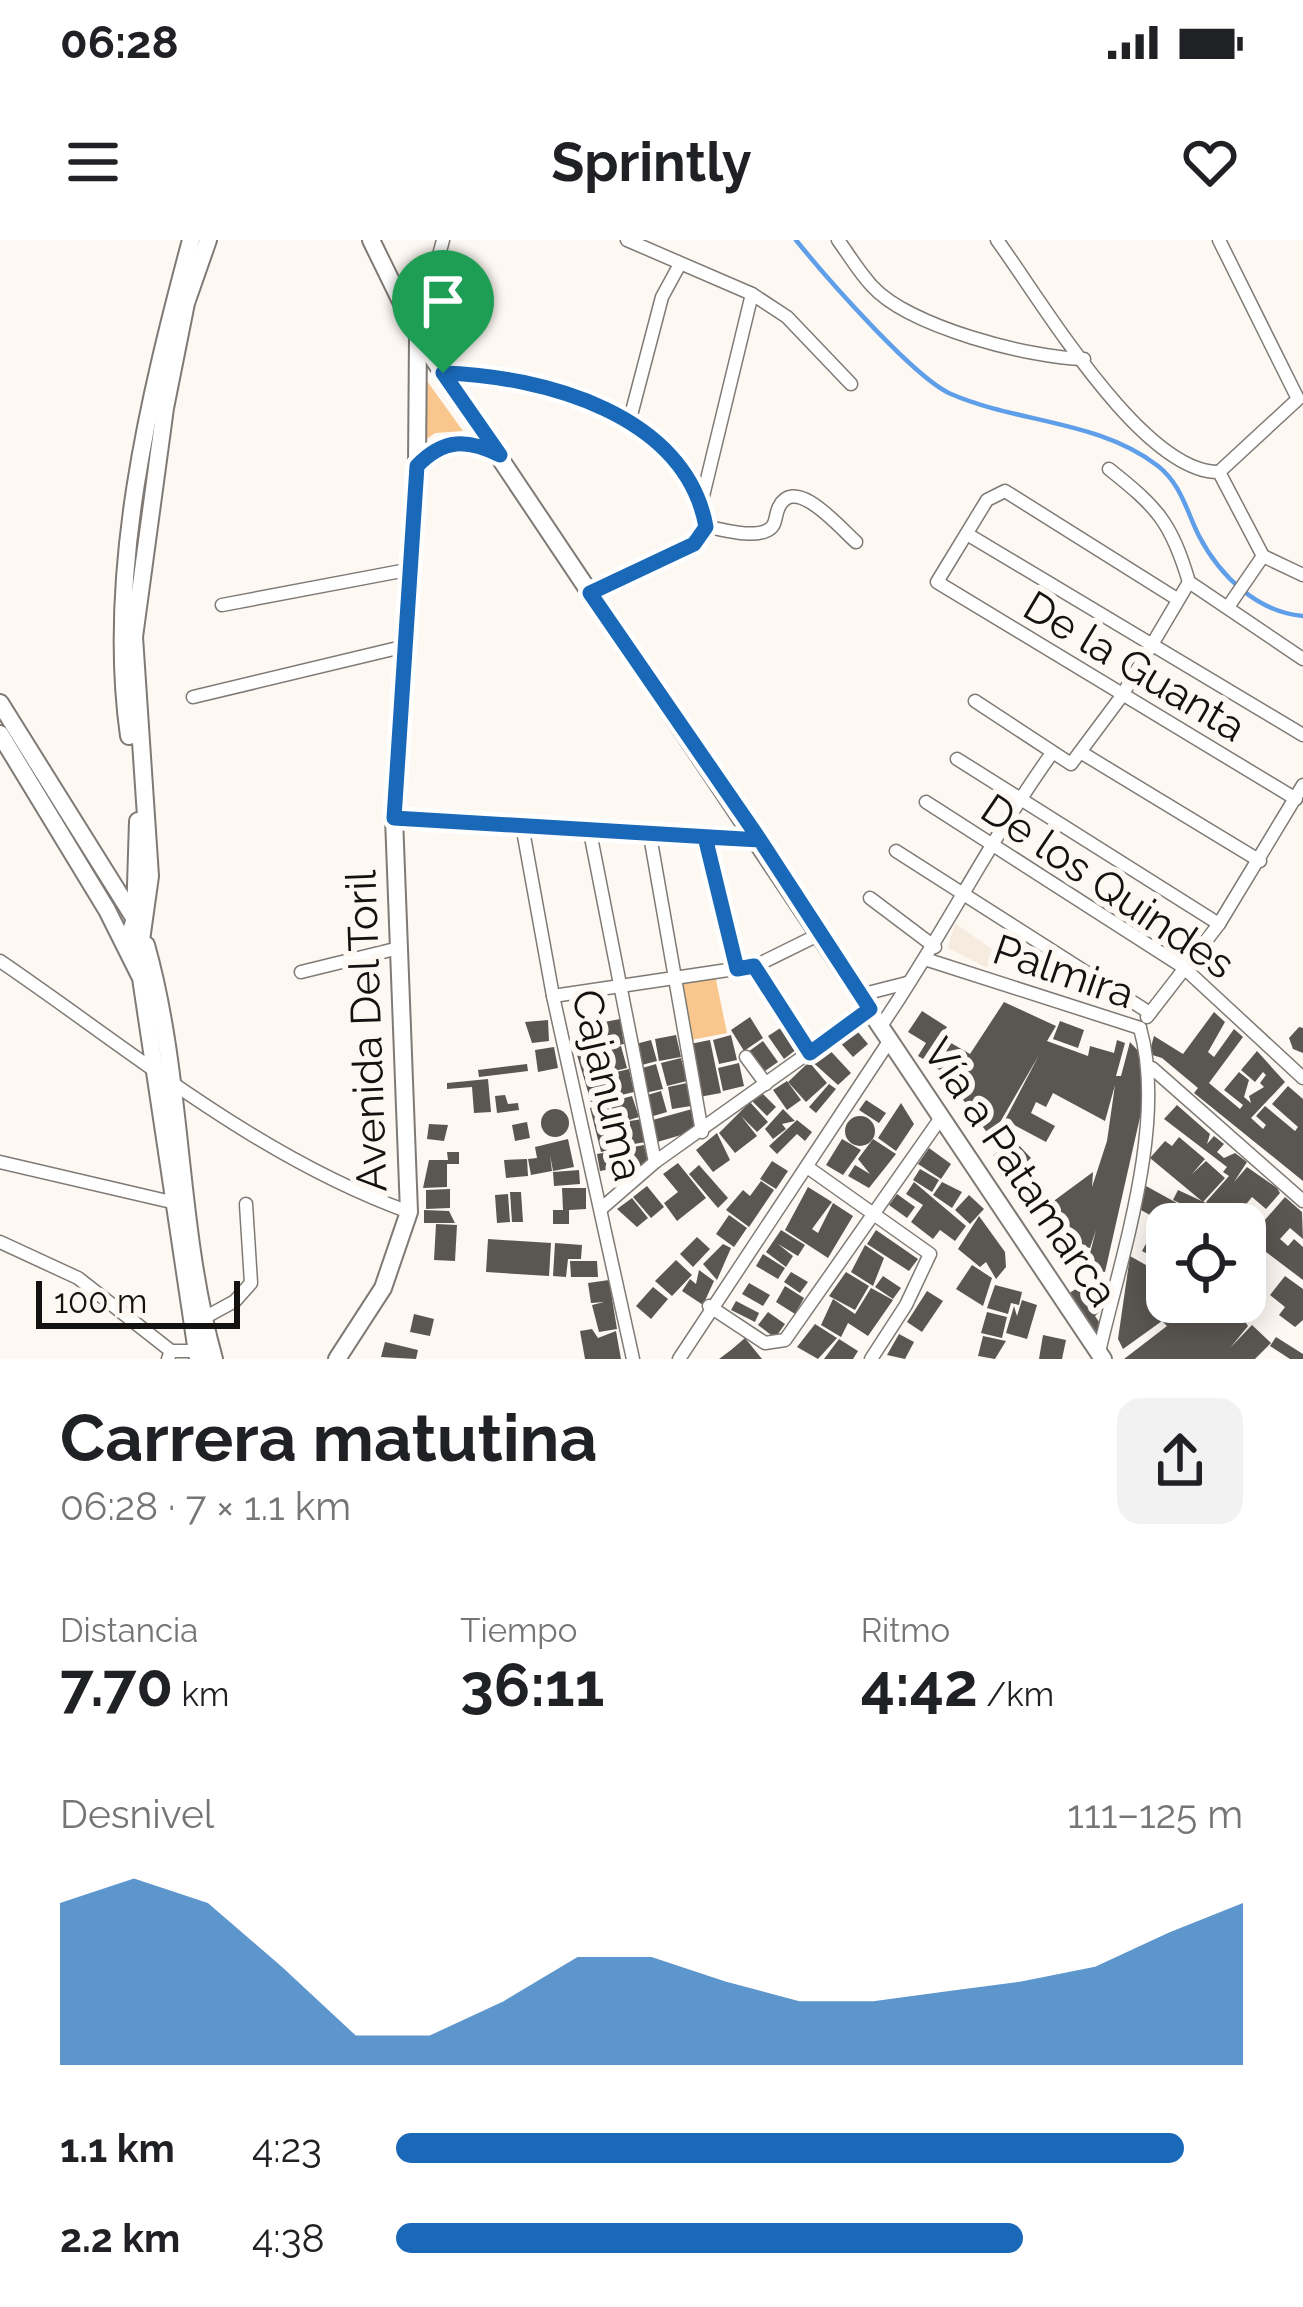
<!DOCTYPE html>
<html lang="es">
<meta charset="utf-8">
<style>
:root{--surface:#fff;--page:#f2f2f2;--text:#202124;--muted:#757577;--accent:#1a69b8}
body{margin:0;font-family:Raleway,sans-serif;background:var(--page);color:var(--text);height:100vh;display:flex;flex-direction:column;font-size:45px;white-space:nowrap}
*{box-sizing:border-box;margin:0}
p{font-size:39px;color:var(--muted)}
.icon{flex:none;width:66px;height:66px;fill:none;stroke:currentColor;stroke-width:2;stroke-linecap:round;stroke-linejoin:round}
.map{position:relative;height:1119px;overflow:hidden}
.panel{display:flex;flex-direction:column;background:var(--surface);flex:1}
.panel>*{flex:none}
.fabs{position:absolute;left:1146px;top:963px;display:grid;gap:24px}
.fabs a{display:grid;place-items:center;width:120px;height:120px;border-radius:24px;background:var(--surface);box-shadow:0 6px 30px #0003;font-size:60px}
.scale{position:absolute;left:36px;bottom:30px;width:204px;box-sizing:border-box;padding-left:12px;border:6px solid #141210;border-top:0;font-size:33px;line-height:42px;white-space:nowrap;color:#141210;-webkit-text-stroke:9px #fdf8f2;paint-order:stroke}
.pin{position:absolute;display:grid;place-items:center;width:102px;height:102px;color:#fff;margin:-123px -51px;border-radius:50% 50% 50% 0;rotate:-45deg;box-shadow:0 0 12px #0007}
.pin .icon{rotate:45deg}
.round{display:grid;place-items:center;flex:none;width:126px;height:126px;border-radius:24px;background:var(--page)}
.overview{display:flex;align-items:center;justify-content:space-between;height:204px;padding:0 60px}
h1{font-size:66px;font-weight:700;line-height:90px}
.figures{display:grid;grid-template-columns:repeat(3,1fr);gap:18px;height:204px;padding:12px 60px}
.figures div{display:grid;align-content:center}
.figures b{font-size:60px;font-weight:700}
.figures small{font-size:33px;font-weight:400}
.figures p{font-size:33px}
.chart{height:336px;padding:24px 60px}
.chart p{display:flex;justify-content:space-between}
.chart svg{width:100%;height:216px;margin-top:12px;fill:var(--accent);opacity:.7}
ul{padding:0 60px;list-style:none;font-size:39px}
li{display:grid;grid-template-columns:192px 144px 1fr;align-items:center;height:90px}
li i{height:30px;border-radius:15px;background:var(--accent)}
.status{display:flex;justify-content:space-between;align-items:center;height:84px;padding:0 60px;background:var(--surface);direction:ltr}
.status svg{height:33px;fill:currentColor}
header{display:flex;justify-content:space-between;align-items:center;height:156px;padding:0 60px;background:var(--surface);font-size:54px;font-weight:700}
.map>svg:first-child{display:block}
</style>
<div class="status"><b>06:28</b><svg viewBox="0 0 49 12"><path d="M0 12V9h3v3zM5 12V6h3v6zM10 12V3h3v9zM15 12V0h3v12zM26 1h20v11H26zM47 4h2v5h-2z"/></svg></div>
<header><svg class="icon" aria-label="menu" viewBox="0 0 24 24"><path d="M4 6h16M4 12h16M4 18h16"/></svg>Sprintly<svg class="icon" aria-label="heart" viewBox="0 0 24 24"><path d="M12 20l-8-8c-3-5 5-10 8-4 3-6 11-1 8 4z"/></svg></header>
<div class="map">
<svg width="1303" height="1119" viewBox="0 0 1303 1119">
<rect width="100%" height="100%" fill="#fdf8f2"/>
<!-- built -->
<polygon fill="#f5ebdf" points="955,683 996,712 987,728 948,708"/>
<!-- green -->
<g fill="#f9c78e">
<polygon points="419,130 463,191 435,193 421,203"/>
<polygon points="715,735 727,793 691,800 679,742"/>
</g>
<g fill="none" stroke-linecap="round" stroke-linejoin="round">
<!-- stream -->
<path stroke="#5f9fe9" stroke-width="4.5" d="M796,0c28,35 118,138 155,154 67,29 147,26 207,72 23,18 29,46 41,70 21,40 58,76 104,80"/>
</g>
<!-- building -->
<g fill="#5a5652">
<polygon points="1004,762 1056,786 1047,801 1088,816 1090,806 1114,813 1117,800 1125,803 1116,836 1121,836 1130,802 1141,814 1143,864 1105,1032 1086,1029 1096,990 1090,1008 1081,1006 1074,1031 1036,974 1093,932 1092,947 1107,901 1115,845 1105,881 1053,853 1046,867 1036,862 1031,873 1055,886 1046,902 1005,880 1039,815 991,898 953,846 964,825 954,838 936,828 951,803 970,814"/>
<polygon points="922,771 947,787 925,820 918,816 926,803 908,792"/>
<polygon points="1214,772 1225,782 1208,812 1214,817 1234,789 1243,797 1209,843 1240,869 1243,865 1224,850 1239,832 1249,840 1244,857 1251,863 1249,856 1264,847 1260,843 1266,835 1263,832 1255,842 1241,830 1257,811 1285,842 1251,878 1263,889 1266,885 1256,876 1265,866 1295,891 1298,887 1272,864 1288,846 1303,859 1303,941 1194,853 1198,848 1162,818 1149,814 1154,796 1183,814"/>
<polygon points="750,777 763,798 744,811 731,790"/>
<polygon points="620,779 624,804 604,808 599,783"/>
<polygon points="548,780 549,801 532,803 525,782"/>
<polygon points="1060,781 1084,790 1078,808 1053,799"/>
<polygon points="596,786 601,809 581,813 577,790"/>
<polygon points="853,786 868,804 853,817 837,799"/>
<polygon points="782,787 797,809 784,819 768,796"/>
<polygon points="1299,787 1303,788 1303,813 1293,809 1289,798"/>
<polygon points="676,795 681,817 659,821 655,799"/>
<polygon points="731,795 737,820 719,824 713,800"/>
<polygon points="651,800 657,821 638,826 632,805"/>
<polygon points="710,800 721,853 699,857 690,804"/>
<polygon points="763,801 778,822 762,833 748,812"/>
<polygon points="824,804 851,833 838,845 808,818"/>
<polygon points="621,806 627,828 606,833 601,811"/>
<polygon points="554,807 558,828 538,832 535,810"/>
<polygon points="598,811 612,858 591,862 577,815"/>
<polygon points="681,818 687,841 667,846 661,823"/>
<polygon points="809,822 827,843 806,862 788,842"/>
<polygon points="739,823 744,846 723,851 718,828"/>
<polygon points="527,824 528,831 479,837 478,830"/>
<polygon points="656,824 663,849 645,853 639,829"/>
<polygon points="629,829 634,852 617,856 612,833"/>
<polygon points="488,839 491,872 474,873 472,847 447,849 447,843"/>
<polygon points="787,841 801,860 787,870 773,850"/>
<polygon points="687,843 691,866 672,869 668,847"/>
<polygon points="829,844 836,849 816,873 809,867"/>
<polygon points="661,851 667,872 650,877 644,856"/>
<polygon points="761,852 776,867 767,876 752,861"/>
<polygon points="505,855 508,864 518,863 519,870 497,873 495,856"/>
<polygon points="632,856 639,877 616,884 610,862"/>
<polygon points="866,860 886,873 879,883 859,870"/>
<polygon points="750,862 768,882 757,892 741,876 757,896 735,913 719,893"/>
<polygon points="607,863 613,884 605,888 621,884 626,906 601,912 590,868"/>
<polygon points="901,863 914,884 896,911 878,898"/>
<polygon points="1177,865 1210,894 1207,904 1214,896 1224,904 1217,912 1224,918 1235,913 1247,922 1234,942 1247,927 1277,948 1280,953 1266,969 1252,957 1239,973 1257,989 1285,957 1302,972 1303,999 1290,988 1280,999 1288,1006 1294,999 1303,1007 1303,1040 1245,996 1245,984 1230,983 1206,962 1229,936 1223,932 1227,927 1164,879"/>
<polygon points="692,869 698,890 654,903 649,881"/>
<polygon points="783,869 795,881 782,884 786,889 773,899 765,889"/>
<circle cx="555" cy="883" r="14"/>
<circle cx="860" cy="891" r="15"/>
<polygon points="642,879 646,902 628,905 624,882"/>
<polygon points="797,880 812,892 805,901 797,894 777,914 769,906"/>
<polygon points="527,882 530,898 515,901 512,885"/>
<polygon points="429,884 448,885 444,901 427,899"/>
<polygon points="717,893 730,920 713,932 696,910"/>
<polygon points="1179,897 1205,919 1192,934 1206,921 1225,938 1203,962 1150,918 1165,901 1172,906"/>
<polygon points="1012,898 1031,918 1012,936 993,916"/>
<polygon points="568,899 574,927 553,931 550,915 552,931 531,935 528,919 537,918 535,907"/>
<polygon points="842,899 861,910 843,935 826,925"/>
<polygon points="873,899 896,914 869,948 848,936 855,925 870,934 858,919"/>
<polygon points="644,905 649,927 628,932 622,909"/>
<polygon points="929,908 951,924 941,939 918,924"/>
<polygon points="619,910 622,927 600,931 597,914"/>
<polygon points="447,912 459,912 459,924 447,924 447,947 423,948 429,920 448,920"/>
<polygon points="527,919 528,936 506,938 504,920"/>
<polygon points="772,921 788,931 776,949 760,939"/>
<polygon points="678,923 706,958 677,981 664,963 678,952 663,934"/>
<polygon points="699,925 728,958 718,968 689,934"/>
<polygon points="920,929 939,940 932,952 913,940"/>
<polygon points="579,930 580,944 554,946 553,932"/>
<polygon points="761,941 774,950 749,987 726,970 743,950 750,956"/>
<polygon points="914,942 966,986 955,1001 940,990 933,999 911,982 923,965 906,954"/>
<polygon points="942,942 962,952 952,968 933,955"/>
<polygon points="647,946 664,967 651,978 633,957"/>
<polygon points="1146,946 1215,984 1167,984 1167,1024 1142,1011 1159,980 1139,969"/>
<polygon points="808,947 832,962 812,989 818,993 833,963 853,976 828,1018 785,990"/>
<polygon points="562,948 586,948 586,969 569,970 569,984 553,984 553,970 563,970"/>
<polygon points="450,949 450,968 426,969 426,950"/>
<polygon points="1178,950 1206,963 1201,973 1173,960"/>
<polygon points="510,952 521,952 523,982 512,982"/>
<polygon points="508,954 510,982 497,983 495,955"/>
<polygon points="897,954 915,967 907,978 889,965"/>
<polygon points="969,955 984,969 970,984 955,970"/>
<polygon points="632,958 648,978 637,987 617,969"/>
<polygon points="424,970 449,971 455,983 424,983"/>
<polygon points="729,975 747,988 734,1007 716,994"/>
<polygon points="979,976 1005,1012 1006,1027 996,1039 986,1022 980,1027 958,1009"/>
<polygon points="436,984 457,985 455,1021 434,1020"/>
<polygon points="781,990 805,1005 798,1016 778,1004 793,1016 786,1027 766,1012"/>
<polygon points="876,990 918,1019 909,1031 867,1004"/>
<polygon points="697,997 710,1009 693,1027 680,1014"/>
<polygon points="488,999 551,1003 549,1036 486,1032"/>
<polygon points="1245,1001 1264,1017 1253,1038 1245,1034"/>
<polygon points="555,1003 582,1005 581,1019 568,1019 566,1037 553,1036"/>
<polygon points="723,1004 731,1008 717,1040 703,1024"/>
<polygon points="865,1005 884,1018 873,1046 851,1032"/>
<polygon points="763,1014 785,1028 778,1039 756,1026"/>
<polygon points="1130,1016 1167,1037 1167,1062 1212,1062 1244,1080 1248,1086 1230,1108 1252,1085 1271,1103 1255,1119 1124,1119 1167,1086 1162,1081 1123,1109 1118,1099"/>
<polygon points="676,1020 692,1035 672,1056 655,1041"/>
<polygon points="570,1021 597,1021 598,1037 571,1037"/>
<polygon points="972,1025 992,1038 983,1066 956,1049"/>
<polygon points="699,1030 714,1041 703,1065 682,1051 690,1039 696,1044"/>
<polygon points="791,1032 808,1042 800,1053 784,1042"/>
<polygon points="846,1032 869,1046 855,1070 829,1056"/>
<polygon points="1097,1035 1107,1047 1105,1067 1095,1076 1104,1089 1097,1094 1068,1054"/>
<polygon points="883,1036 901,1048 893,1059 875,1047"/>
<polygon points="1285,1036 1303,1049 1303,1080 1295,1087 1279,1075 1285,1067 1270,1055"/>
<polygon points="609,1040 617,1089 599,1092 592,1065 604,1062 591,1063 588,1043"/>
<polygon points="749,1043 770,1055 763,1066 742,1054"/>
<polygon points="995,1045 1022,1052 1019,1065 1011,1063 1008,1074 987,1068"/>
<polygon points="785,1046 804,1058 795,1074 776,1062"/>
<polygon points="653,1047 668,1059 651,1079 636,1066"/>
<polygon points="871,1048 893,1060 868,1096 848,1083 841,1097 821,1085 833,1059 855,1074"/>
<polygon points="927,1051 943,1061 922,1092 907,1082"/>
<polygon points="1022,1060 1037,1065 1027,1099 1006,1093 1014,1066 1017,1076"/>
<polygon points="736,1061 759,1073 755,1082 731,1070"/>
<polygon points="768,1072 785,1084 775,1098 758,1085"/>
<polygon points="987,1072 1007,1077 1002,1098 981,1093"/>
<polygon points="414,1074 434,1079 430,1096 410,1092"/>
<polygon points="815,1084 837,1098 818,1119 797,1107"/>
<polygon points="592,1089 598,1098 616,1091 621,1119 585,1119 580,1091"/>
<polygon points="899,1094 914,1102 905,1119 887,1115"/>
<polygon points="1043,1095 1066,1100 1062,1119 1039,1119"/>
<polygon points="983,1096 1006,1101 995,1119 978,1116"/>
<polygon points="1276,1097 1303,1114 1303,1119 1290,1119 1270,1106"/>
<polygon points="745,1098 762,1119 719,1119 731,1110"/>
<polygon points="839,1099 858,1111 853,1119 824,1119"/>
<polygon points="385,1102 418,1110 416,1119 381,1117"/>
</g>
<g fill="none" stroke-linecap="round" stroke-linejoin="round">
<!-- street casing -->
<g stroke="#7f7a75" stroke-width="15">
<g id="street">
<polyline points="627,0 752,54 787,77 851,144"/>
<path d="M838,0c11,15 21,32 34,46 37,41 158,72 212,73"/>
<path d="M997,0c44,60 145,233 222,232"/>
<polyline points="1219,0 1298,159 1219,232 1263,316 1303,335"/>
<polyline points="418,94 443,0"/>
<path d="M443,133c100,3 243,41 264,154l-13,17 -105,49"/>
<polyline points="630,179 662,57 680,24"/>
<path d="M1109,229c49,39 62,53 80,113"/>
<polyline points="702,260 752,54"/>
<path d="M707,287c16,2 43,11 59,4 12,-5 8,-15 13,-24 16,-33 61,21 77,35"/>
<polyline points="967,294 1303,495"/>
<polyline points="1189,342 1303,419"/>
<polyline points="1177,359 1005,251 987,260 937,342 1296,559"/>
<polyline points="222,365 412,329"/>
<polyline points="1228,367 1263,316"/>
<polyline points="193,457 406,406"/>
<polyline points="975,461 1071,524 1121,457 1189,342"/>
<polyline points="1082,513 1260,621"/>
<polyline points="957,519 1219,684"/>
<polyline points="926,562 1183,727 1303,838"/>
<polyline points="394,578 758,600"/>
<polyline points="522,585 553,756 633,1119"/>
<polyline points="589,587 655,922"/>
<polyline points="649,590 702,892"/>
<polyline points="705,597 737,729"/>
<polyline points="896,611 1150,773"/>
<polyline points="870,658 935,707"/>
<polyline points="928,720 1140,788"/>
<path d="M0,721c132,90 257,196 409,251"/>
<polyline points="755,726 810,813"/>
<polyline points="301,732 395,709"/>
<polyline points="860,755 907,743"/>
<polyline points="553,756 755,726 820,694"/>
<polyline points="1147,777 1219,684 1303,545"/>
<path d="M881,786c61,-89 108,-185 171,-273"/>
<polyline points="746,817 766,844"/>
<polyline points="1152,828 1303,961"/>
<polyline points="0,922 180,964"/>
<polyline points="810,929 930,1014 906,1065 871,1119"/>
<polyline points="602,968 655,922 870,769"/>
<polyline points="0,1002 78,1038 171,1111"/>
<polyline points="709,1066 765,1103 785,1100 940,879"/>
<polyline points="204,1078 235,1061 251,1043 246,964"/>
<path d="M1099,1112c22,-95 68,-229 41,-324"/>
<polyline points="168,1119 171,1111 196,1111"/>
<polyline points="679,1119 890,800"/>
</g>
</g>
<!-- secondary casing -->
<g stroke="#7f7a75" stroke-width="20">
<g id="secondary">
<polyline points="371,0 418,96 1103,1119"/>
<path d="M417,226c25,-25 47,-29 79,-13"/>
<polyline points="0,463 133,676"/>
<polyline points="0,494 107,670 141,738 198,1119"/>
<path d="M129,496c-23,-163 20,-339 62,-496"/>
<polyline points="127,704 135,678 138,581"/>
<path d="M146,705c38,135 30,279 68,414"/>
<polyline points="137,729 150,636 134,397 165,168 186,63 208,0"/>
<polyline points="337,1119 383,1048 409,972 394,578 417,226 418,96"/>
</g>
</g>
<!-- street -->
<use href="#street" stroke="#fff" stroke-width="12"/>
<!-- secondary -->
<use href="#secondary" stroke="#fff" stroke-width="16"/>
</g>
<g fill="none" stroke-linecap="round" stroke-linejoin="round">
<!-- route casing -->
<g stroke="#fff" stroke-width="24">
<path id="route" d="M443,133l57,82c-33,-16 -56,-17 -83,11l-23,352 366,22 110,169 -60,44 -56,-87 -17,3 -32,-132 55,3 -170,-247 104,-49 12,-17c-20,-113 -163,-151 -263,-154"/>
</g>
<!-- route -->
<use href="#route" stroke="#1a69b8" stroke-width="15"/>
</g>
<g text-anchor="middle" stroke-width="12" stroke-linejoin="round" paint-order="stroke">
<!-- street labels -->
<g font-size="42" fill="#141210" stroke="#fdf8f2">
<text transform="translate(1135 426) rotate(31)" y="15">De la Guanta</text>
<text transform="translate(1108 646) rotate(34)" y="15">De los Quindes</text>
<text transform="translate(1064 731) rotate(19)" y="15">Palmira</text>
<text transform="translate(366 791) rotate(-92)" y="15">Avenida Del Toril</text>
<text transform="translate(608 845) rotate(77)" y="15">Cajanuma</text>
<text transform="translate(1021 932) rotate(56)" y="15">Vía a Patamarca</text>
</g>
</g>
</svg>
<div class="fabs">
<a><svg class="icon" aria-label="locate" viewBox="0 0 24 24"><circle cx="12" cy="12" r="6"/><path d="M12 2v4M12 18v4M2 12h4M18 12h4"/></svg></a>
</div>
<div class="scale">100 m</div>
<div class="pin" style="left:443px;top:133px;background:#1e9e55"><svg class="icon" aria-label="arrive" viewBox="0 0 24 24"><path d="M6 21V4h12l-3 4 3 4H6"/></svg></div>
</div>
<section class="panel">
<div class="overview"><div><h1>Carrera matutina</h1><p>06:28 · 7 × 1.1 km</p></div><a class="round"><svg class="icon" aria-label="share" viewBox="0 0 24 24"><path d="M12 15V3M7 8l5-5 5 5M5 13v7h14v-7"/></svg></a></div>
<div class="figures">
<div><p>Distancia</p><b>7.70<small> km</small></b></div>
<div><p>Tiempo</p><b>36:11</b></div>
<div><p>Ritmo</p><b>4:42<small> /km</small></b></div>
</div>
<div class="chart"><p><span>Desnivel</span>111–125 m</p>
<svg viewBox="0 0 160 44" preserveAspectRatio="none"><path d="M0 44V11L10 6L20 11L30 24L40 38L50 38L60 31L70 22L80 22L90 27L100 31L110 31L120 29L130 27L140 24L150 17L160 11V44z"/></svg>
</div>
<ul>
<li><b>1.1 km</b>4:23<i style="width:93%"></i></li>
<li><b>2.2 km</b>4:38<i style="width:74%"></i></li>
</ul>
</section>
